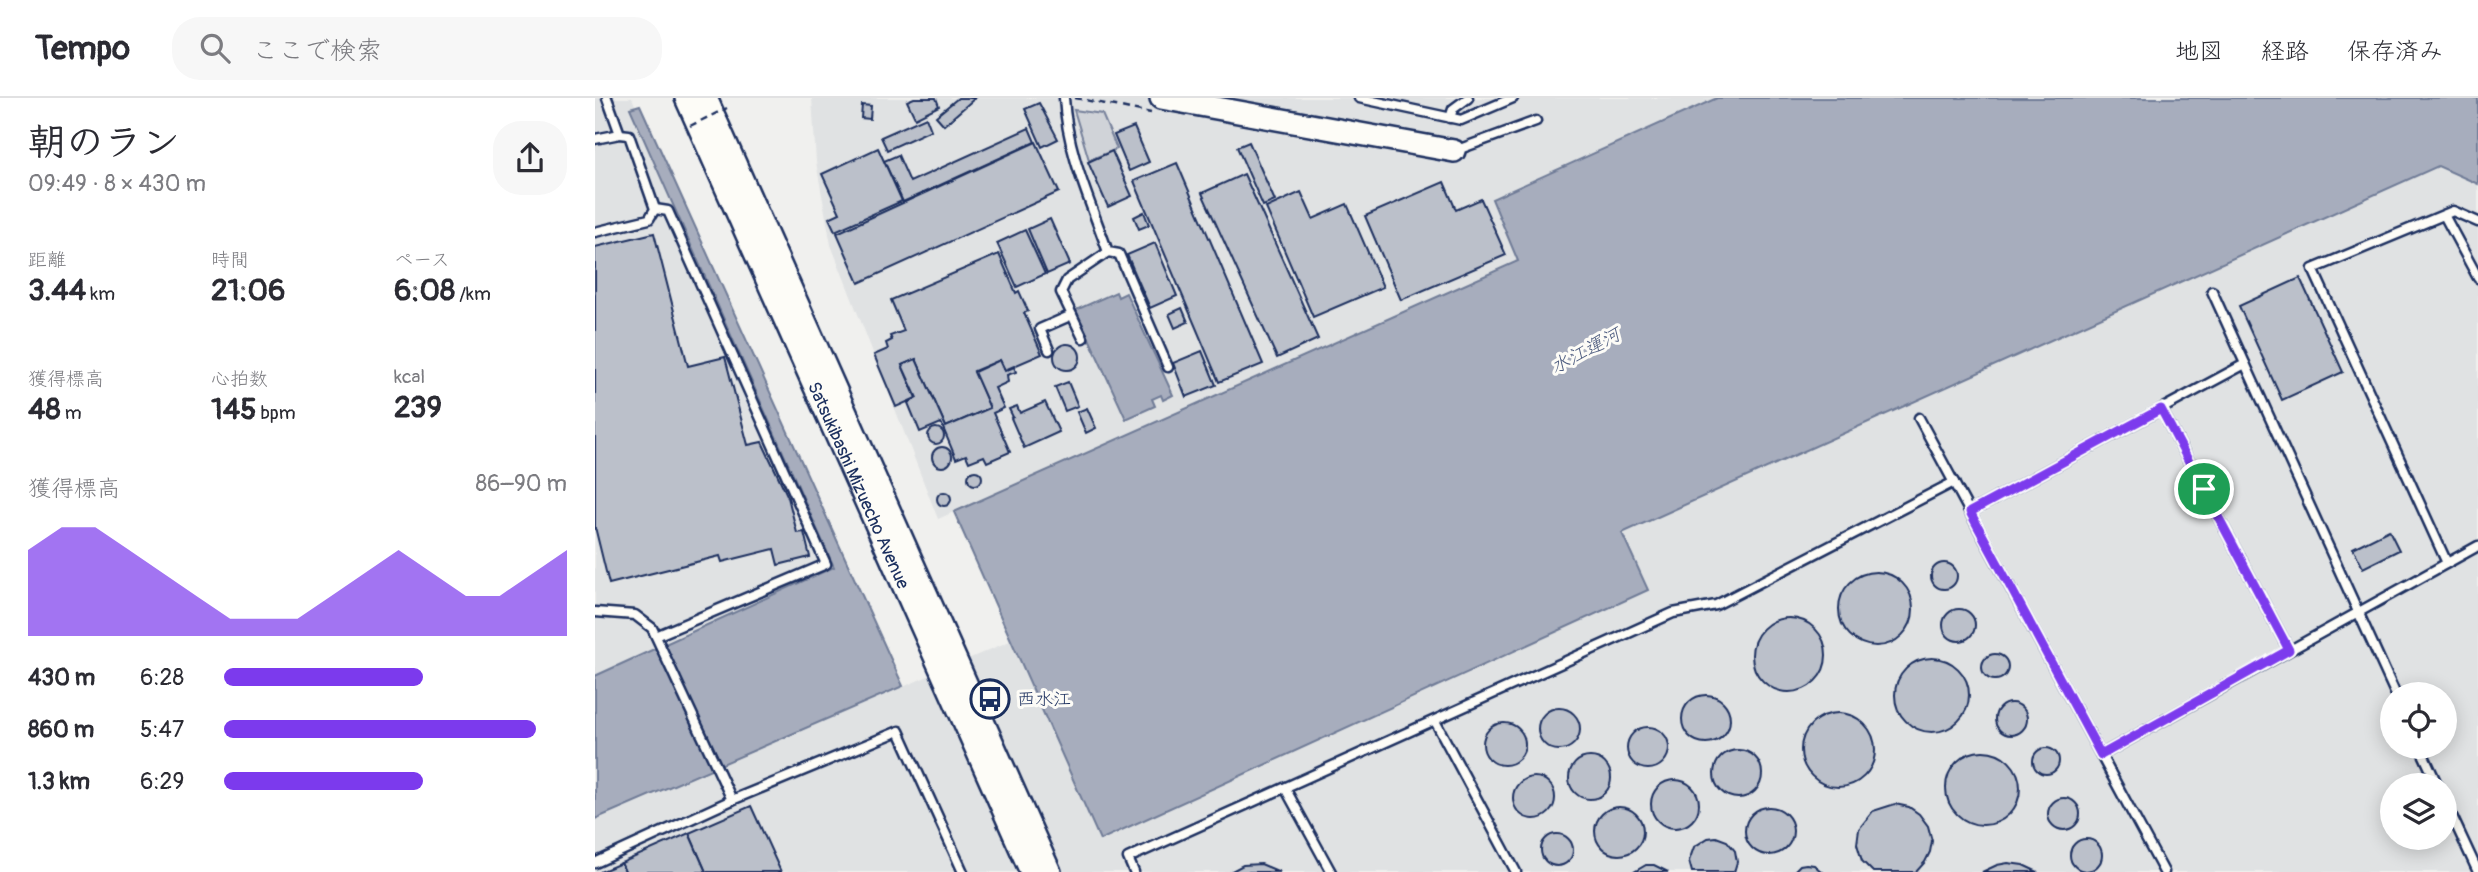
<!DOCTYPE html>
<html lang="ja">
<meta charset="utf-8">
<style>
:root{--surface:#fff;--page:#f7f7f7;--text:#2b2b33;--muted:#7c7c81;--line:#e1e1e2;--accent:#7c3aed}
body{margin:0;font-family:Pangolin,"Klee One",sans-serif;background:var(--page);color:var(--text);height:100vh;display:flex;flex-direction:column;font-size:26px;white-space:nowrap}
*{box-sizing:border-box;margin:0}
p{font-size:23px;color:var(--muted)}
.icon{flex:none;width:38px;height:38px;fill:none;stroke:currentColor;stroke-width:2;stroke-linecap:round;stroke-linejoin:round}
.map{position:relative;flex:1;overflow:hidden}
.drawer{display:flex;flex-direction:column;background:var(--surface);width:595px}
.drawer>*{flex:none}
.controls{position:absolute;left:1785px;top:584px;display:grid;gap:14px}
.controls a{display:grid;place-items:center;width:77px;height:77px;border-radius:50%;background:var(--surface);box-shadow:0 4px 18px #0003;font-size:35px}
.pin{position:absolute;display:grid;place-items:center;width:60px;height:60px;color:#fff;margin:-30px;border:4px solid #fff;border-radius:50%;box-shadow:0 2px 7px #0007}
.round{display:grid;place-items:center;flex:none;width:74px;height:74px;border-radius:28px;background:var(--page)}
.headline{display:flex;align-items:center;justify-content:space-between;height:119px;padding:0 28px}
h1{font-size:38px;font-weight:700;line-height:52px}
.metrics{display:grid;grid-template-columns:repeat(3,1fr);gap:10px;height:119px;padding:7px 28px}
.metrics div{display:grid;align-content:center}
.metrics b{font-size:30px;font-weight:700}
.metrics small{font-size:19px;font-weight:400}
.metrics p{font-size:19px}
.chart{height:196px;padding:14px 28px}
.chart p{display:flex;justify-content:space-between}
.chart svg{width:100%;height:126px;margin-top:7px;fill:var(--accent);opacity:.7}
ul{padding:0 28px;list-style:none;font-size:23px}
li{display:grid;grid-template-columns:112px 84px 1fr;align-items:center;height:52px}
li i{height:18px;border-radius:9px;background:var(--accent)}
header{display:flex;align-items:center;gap:42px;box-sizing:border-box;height:98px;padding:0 35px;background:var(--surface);border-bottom:2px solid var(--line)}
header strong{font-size:33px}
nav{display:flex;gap:38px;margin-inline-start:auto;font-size:24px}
.search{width:490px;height:63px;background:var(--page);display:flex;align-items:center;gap:18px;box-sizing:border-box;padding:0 24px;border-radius:28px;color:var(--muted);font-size:26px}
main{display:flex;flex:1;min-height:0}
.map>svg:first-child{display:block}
</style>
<header>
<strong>Tempo</strong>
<div class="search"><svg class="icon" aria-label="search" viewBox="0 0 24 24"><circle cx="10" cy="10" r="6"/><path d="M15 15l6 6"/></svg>ここで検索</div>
<nav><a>地図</a><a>経路</a><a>保存済み</a></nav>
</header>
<main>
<section class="drawer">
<div class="headline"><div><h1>朝のラン</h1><p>09:49 · 8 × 430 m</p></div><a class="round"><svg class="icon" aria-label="share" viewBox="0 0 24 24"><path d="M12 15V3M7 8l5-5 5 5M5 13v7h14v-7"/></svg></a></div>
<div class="metrics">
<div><p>距離</p><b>3.44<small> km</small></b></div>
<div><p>時間</p><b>21:06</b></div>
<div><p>ペース</p><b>6:08<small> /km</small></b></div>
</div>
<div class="metrics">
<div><p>獲得標高</p><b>48<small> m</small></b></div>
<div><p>心拍数</p><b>145<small> bpm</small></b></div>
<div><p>kcal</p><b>239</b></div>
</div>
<div class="chart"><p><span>獲得標高</span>86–90 m</p>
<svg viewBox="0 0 160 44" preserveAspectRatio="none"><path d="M0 44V14L10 6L20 6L30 14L40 22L50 30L60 38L70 38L80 38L90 30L100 22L110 14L120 22L130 30L140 30L150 22L160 14V44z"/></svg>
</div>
<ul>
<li><b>430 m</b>6:28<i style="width:58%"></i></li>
<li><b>860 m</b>5:47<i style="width:91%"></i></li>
<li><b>1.3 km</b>6:29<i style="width:58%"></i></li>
</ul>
</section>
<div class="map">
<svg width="1883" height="774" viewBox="0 0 1883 774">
<rect width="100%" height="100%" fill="#f0f0ee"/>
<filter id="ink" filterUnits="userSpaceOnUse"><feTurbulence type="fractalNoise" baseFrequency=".0143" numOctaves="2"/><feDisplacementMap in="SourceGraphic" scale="14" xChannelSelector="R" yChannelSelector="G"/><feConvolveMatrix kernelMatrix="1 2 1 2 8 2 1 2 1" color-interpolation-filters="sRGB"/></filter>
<g filter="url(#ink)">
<!-- built -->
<g fill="#e0e2e3" fill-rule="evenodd">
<polygon points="0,0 37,0 239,469 0,578"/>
<polygon points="217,0 1122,0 898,100 924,162 343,421 236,147 221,64"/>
<path d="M1843,68l40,18v688h-1883v-53l415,-178 90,198 547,-249 -25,-57zM1797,597h53v52h-53zM1797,688h53v52h-53z"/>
</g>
<!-- green -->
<polygon fill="#d0d3d8" stroke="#76819b" stroke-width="2" points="479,12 507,16 522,51 494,62"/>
<!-- water -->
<g fill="#a7adbd" stroke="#6f7b97" stroke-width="2">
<polygon points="1122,0 1883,0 1883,86 1843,68 1027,435 1053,492 505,742 359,414 923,163 897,101"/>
<polygon points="45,7 308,588 0,721 0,578 239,469 35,10"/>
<polygon points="521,194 523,199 531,195 578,297 568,302 566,297 557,301 560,308 531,321 481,212"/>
</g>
<!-- building -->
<g fill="#bbc0ca" stroke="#1b2f5e" stroke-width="2">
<polygon points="319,0 341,0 344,8 320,20 312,3"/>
<polygon points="363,0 380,0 349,27 341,18"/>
<polygon points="444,5 463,41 447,49 430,11"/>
<polygon points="267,7 276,8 275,21 266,20"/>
<polygon points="331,19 336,32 292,52 286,39"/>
<polygon points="539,29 554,64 534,73 519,37"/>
<polygon points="434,30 440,44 308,104 289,63 303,57 315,84"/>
<polygon points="441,44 464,94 264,185 242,135"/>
<polygon points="654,44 680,103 668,108 642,49"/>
<polygon points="283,50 307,103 240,133 234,120 245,115 227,76"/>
<polygon points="517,53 537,98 513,109 493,64"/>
<polygon points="582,65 668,266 624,284 539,83"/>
<polygon points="649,76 723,241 682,260 607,95"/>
<polygon points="849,84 861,112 886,101 911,157 806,202 770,118"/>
<polygon points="706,94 718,121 752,106 788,189 718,219 671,110"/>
<polygon points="549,114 554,127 544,131 539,119"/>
<polygon points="455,121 475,166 452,176 433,131"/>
<polygon points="430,132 450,176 422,189 402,145"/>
<polygon points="59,135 93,268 130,259 153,347 167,344 193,399 202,435 209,434 215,459 183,467 179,451 127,464 125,458 14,486 0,429 0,149"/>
<polygon points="560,145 582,198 555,210 532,157"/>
<polygon points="404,156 421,195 424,193 433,213 429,215 447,256 410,272 405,262 379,273 395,310 351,329 321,261 307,267 321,300 301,309 279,257 293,251 291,245 297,242 295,238 309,233 296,202"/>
<polygon points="1705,180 1748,274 1687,302 1644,208"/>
<polygon points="587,210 593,224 580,230 574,216"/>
<circle cx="472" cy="259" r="13"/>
<polygon points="607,253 621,287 591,299 578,265"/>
<polygon points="321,261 351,329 395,310 379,274 405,262 410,273 419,269 421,274 412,277 413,284 400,290 409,310 398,315 415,354 392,364 389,358 374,364 371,357 361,361 346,325 325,334 313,305 322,300 307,267"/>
<polygon points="473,284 483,308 470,313 460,289"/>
<polygon points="450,304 464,334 429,350 416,320 418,319 414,311 422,308 425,315"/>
<polygon points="492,310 501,330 491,335 482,314"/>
<circle cx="341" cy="338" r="8"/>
<circle cx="347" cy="359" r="10"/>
<circle cx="380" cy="380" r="7"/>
<circle cx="349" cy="401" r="7"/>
<polygon points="1794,432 1804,452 1768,470 1758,450"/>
<circle cx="1349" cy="478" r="13"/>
<circle cx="1281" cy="511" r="37"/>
<circle cx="1364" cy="527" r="16"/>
<circle cx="1194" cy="557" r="37"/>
<circle cx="1400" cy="569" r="13"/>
<circle cx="1337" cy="597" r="37"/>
<circle cx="1111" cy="621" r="24"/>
<circle cx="1416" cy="621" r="16"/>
<circle cx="964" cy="631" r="21"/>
<circle cx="1243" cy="652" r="37"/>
<circle cx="909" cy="646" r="21"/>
<circle cx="1053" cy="650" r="21"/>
<circle cx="1451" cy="663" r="13"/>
<circle cx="1143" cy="676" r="24"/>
<circle cx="1388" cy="690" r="37"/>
<circle cx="995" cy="680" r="21"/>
<circle cx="939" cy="700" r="21"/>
<circle cx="1080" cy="706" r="24"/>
<circle cx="1469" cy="716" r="16"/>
<polygon points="1300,706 1314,709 1324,716 1333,728 1337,743 1335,754 1330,764 1321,774 1278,774 1267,763 1262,746 1264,731 1278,713"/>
<polygon points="156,708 186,774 111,774 94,735"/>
<circle cx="1024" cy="733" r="24"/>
<circle cx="1174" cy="733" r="24"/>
<polygon points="94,735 111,774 30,774 26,765"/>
<circle cx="962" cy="752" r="16"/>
<polygon points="1121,739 1132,743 1140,753 1142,764 1139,774 1097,774 1094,763 1099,749 1113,740"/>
<circle cx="1491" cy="757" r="16"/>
<polygon points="26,765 30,774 5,774"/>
<polygon points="1413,765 1428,767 1443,774 1387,774 1402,767"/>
<polygon points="666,766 685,774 635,774 648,767"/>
<polygon points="1211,766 1219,767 1227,774 1198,774 1205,767"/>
<polygon points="1051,767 1059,767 1073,774 1039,774"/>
</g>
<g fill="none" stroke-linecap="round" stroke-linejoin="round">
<!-- service casing -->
<g stroke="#1b2f5e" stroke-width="13">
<g id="service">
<path d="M469,0c3,54 26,103 44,154l11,2 49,113"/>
<polyline points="764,0 866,22 918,0"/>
<polyline points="855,20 858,11 873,0"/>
<polyline points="0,41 25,36 12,0"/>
<polyline points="862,52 941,23"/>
<polyline points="60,111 73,113 231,466 61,538"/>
<polyline points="1849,117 1883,180"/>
<polyline points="0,134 54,121 60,111 34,37 25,36"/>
<polyline points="1617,193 1801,597"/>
<polyline points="488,240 466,194 472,182 513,154"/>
<polyline points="454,252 445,231 477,217"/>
<polyline points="1566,311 1694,552"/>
<polyline points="1324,320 1569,774"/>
<polyline points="1375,414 1650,266"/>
<polyline points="1852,465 1718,171 1858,113 1883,124"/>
<polyline points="0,514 40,517 57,530 137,702"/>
<polyline points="840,623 921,774"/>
<polyline points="1825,649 1843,688"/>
<polyline points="1506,657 1883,448"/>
<polyline points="690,690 736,774"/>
<polyline points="1850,703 1883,774"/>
<polyline points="0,765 137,702 304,633 368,774"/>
<polyline points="539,774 533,760 1078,515 1121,507 1359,384"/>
</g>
</g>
<!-- tertiary casing -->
<g stroke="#1b2f5e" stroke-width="26">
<g id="tertiary">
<path id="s1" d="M91,0l345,774"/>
<polyline points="111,0 455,774"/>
<polyline points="566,0 859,53"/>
</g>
</g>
<!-- path -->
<polyline stroke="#1b2f5e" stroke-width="2.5" stroke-dasharray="7 5" stroke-linecap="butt" points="480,0 556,15"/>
<!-- service -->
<use href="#service" stroke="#fdfcf7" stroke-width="8"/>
<!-- tertiary -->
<use href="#tertiary" stroke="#fdfcf7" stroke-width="21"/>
<!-- path-bridge -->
<polyline stroke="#1b2f5e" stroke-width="2.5" stroke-dasharray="7 5" stroke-linecap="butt" points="95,28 132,10"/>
</g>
</g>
<g fill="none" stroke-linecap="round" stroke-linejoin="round" filter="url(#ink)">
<!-- route casing -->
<g stroke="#fff" stroke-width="14">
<polygon id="route" points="1566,311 1694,552 1506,657 1375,414"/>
</g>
<!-- route -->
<use href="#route" stroke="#7c3aed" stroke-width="9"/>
</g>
<!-- icons -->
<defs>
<g id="bus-ring" transform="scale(2.0125)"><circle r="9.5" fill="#fdfcf7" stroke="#1b2f5e" stroke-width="1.5"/><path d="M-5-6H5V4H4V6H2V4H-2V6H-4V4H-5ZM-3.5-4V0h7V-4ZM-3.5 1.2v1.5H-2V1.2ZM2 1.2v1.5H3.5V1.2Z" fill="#1b2f5e"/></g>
</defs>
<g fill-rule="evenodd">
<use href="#bus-ring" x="395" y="601"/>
</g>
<g text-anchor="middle" stroke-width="6" stroke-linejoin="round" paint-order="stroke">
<!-- street labels -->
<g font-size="18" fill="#1b2f5e" stroke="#fdfcf7">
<text dy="6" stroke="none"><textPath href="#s1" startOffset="424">Satsukibashi Mizuecho Avenue</textPath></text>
</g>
<!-- poi labels -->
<g font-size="18" fill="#1b2f5e" stroke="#fdfcf7" text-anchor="start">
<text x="422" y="607">西水江</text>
</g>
<!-- water labels -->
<g font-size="19" font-style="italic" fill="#4c5b7f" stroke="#fdfcf7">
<text transform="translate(990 252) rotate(-28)" y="7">水江運河</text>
</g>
</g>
</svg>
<div class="controls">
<a><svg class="icon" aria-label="locate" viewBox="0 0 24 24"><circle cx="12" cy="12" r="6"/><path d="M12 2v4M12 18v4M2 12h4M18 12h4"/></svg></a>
<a><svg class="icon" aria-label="layers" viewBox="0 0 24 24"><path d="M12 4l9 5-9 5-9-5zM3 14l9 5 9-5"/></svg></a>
</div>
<div class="pin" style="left:1609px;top:391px;background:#1e9e55"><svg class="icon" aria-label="arrive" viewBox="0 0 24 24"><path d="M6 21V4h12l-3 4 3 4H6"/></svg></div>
</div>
</main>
